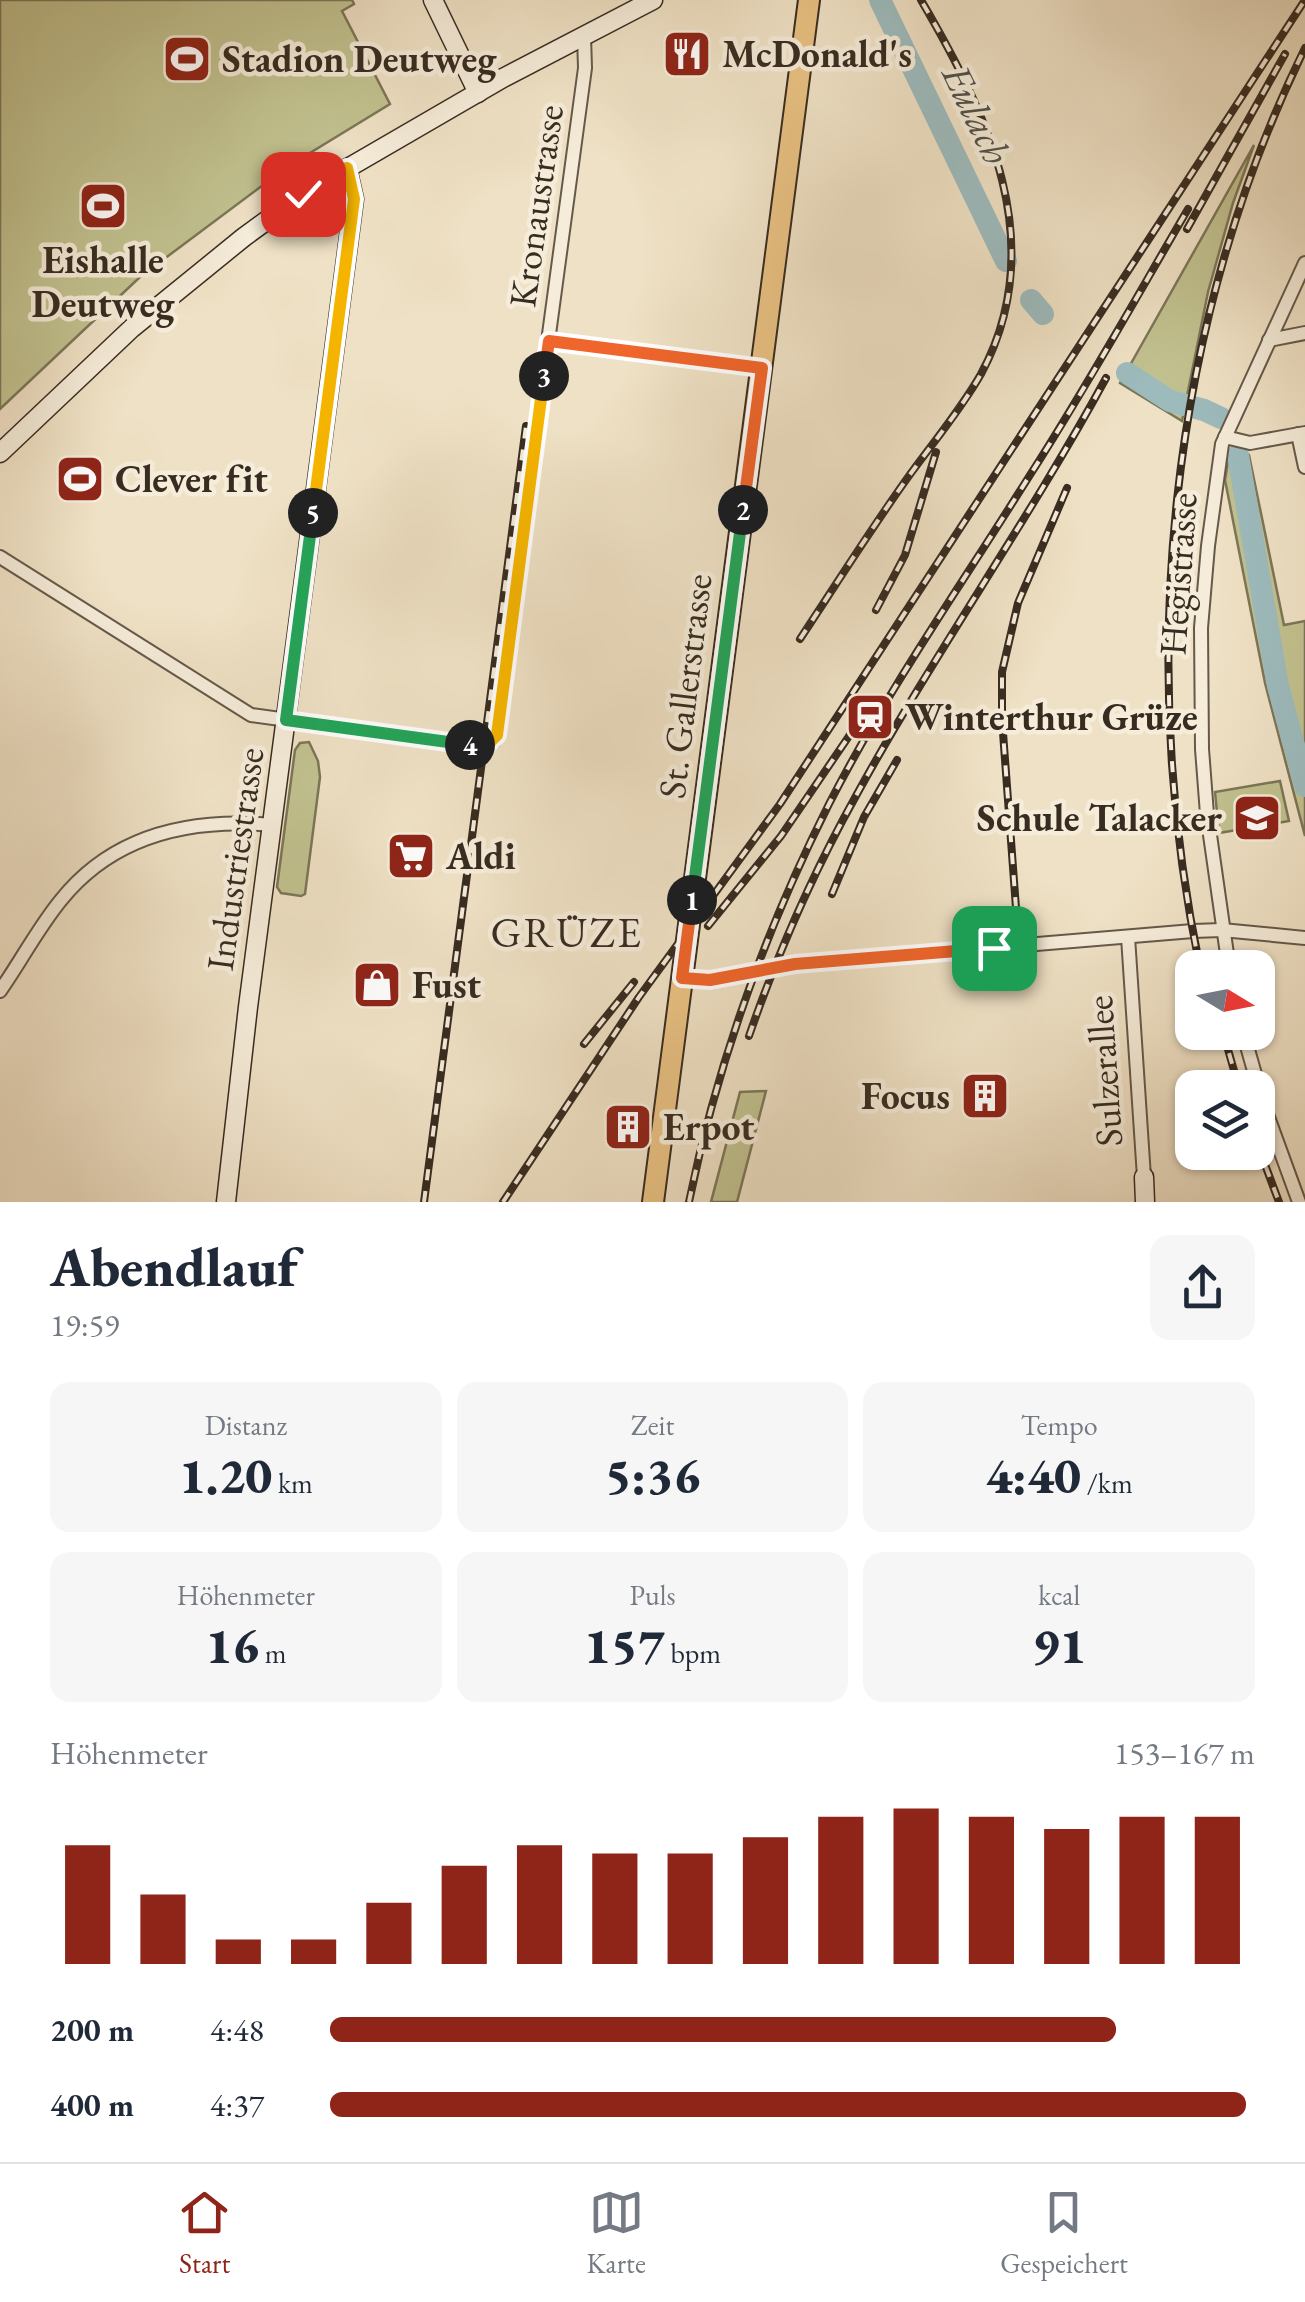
<!DOCTYPE html>
<html lang="de">
<meta charset="utf-8">
<style>
:root{--surface:#fff;--page:#f6f6f7;--text:#1f2937;--muted:#747a83;--line:#e0e1e3;--accent:#8f2418}
body{margin:0;font-family:"EB Garamond",serif;background:var(--page);color:var(--text);height:100vh;display:flex;flex-direction:column;font-size:38px;white-space:nowrap}
*{box-sizing:border-box;margin:0}
p{font-size:32px;color:var(--muted)}
.icon{flex:none;width:55px;height:55px;fill:none;stroke:currentColor;stroke-width:2;stroke-linecap:round;stroke-linejoin:round}
.map{position:relative;height:1202px;overflow:hidden}
.drawer{display:flex;flex-direction:column;background:var(--surface);flex:1}
.drawer>*{flex:none}
.needle{width:65px;rotate:100deg}
.fabs{position:absolute;left:1175px;top:950px;display:grid;gap:20px}
.fabs a{display:grid;place-items:center;width:100px;height:100px;border-radius:20px;background:var(--surface);box-shadow:0 2px 8px #0004;font-size:50px}
.pin{position:absolute;display:grid;place-items:center;width:85px;height:85px;color:#fff;margin:-42px;border-radius:20px;box-shadow:0 5px 15px #0006}
.km{position:absolute;width:50px;height:50px;margin:-25px;border-radius:50%;background:#222;color:#fff;font-size:28px;line-height:50px;text-align:center}
.round{display:grid;place-items:center;flex:none;width:105px;height:105px;border-radius:20px;background:var(--page)}
.overview{display:flex;align-items:center;justify-content:space-between;height:170px;padding:0 50px}
h1{font-size:55px;font-weight:800;line-height:75px}
.metrics{display:grid;grid-template-columns:repeat(3,1fr);gap:15px;height:170px;padding:10px 50px}
.metrics div{display:grid;align-content:center;border-radius:20px;background:var(--page);text-align:center}
.metrics b{font-size:50px;font-weight:800}
.metrics small{font-size:28px;font-weight:400}
.metrics p{font-size:28px}
.chart{height:280px;padding:20px 50px}
.chart p{display:flex;justify-content:space-between}
.chart svg{width:100%;height:180px;margin-top:10px;stroke:var(--accent);stroke-width:6}
ul{padding:0 50px;list-style:none;font-size:32px}
li{display:grid;grid-template-columns:160px 120px 1fr;align-items:center;height:75px}
li i{height:25px;border-radius:12px;background:var(--accent)}
.menu{display:flex;justify-content:space-around;align-items:center;height:140px;border-top:2px solid var(--line);background:var(--surface);font-size:28px;color:var(--muted)}
.menu a{display:grid;justify-items:center;gap:5px}
.menu .on{color:var(--accent)}
.map>svg:first-child{display:block}
</style>
<div class="map">
<svg width="1305" height="1202" viewBox="0 0 1305 1202">
<rect width="100%" height="100%" fill="#efe1c5"/>
<filter id="stains"><feTurbulence type="fractalNoise" baseFrequency=".002" numOctaves="4"/><feColorMatrix values="0 0 0 0 .2 0 0 0 0 .09 0 0 0 0 .02 0 0 0 .5 -.17"/></filter>
<radialGradient id="worn" r=".72"><stop offset=".6" stop-color="#630" stop-opacity="0"/><stop offset="1" stop-color="#630" stop-opacity=".3"/></radialGradient>
<!-- green -->
<g fill="#c1c18f" stroke="#7c7658" stroke-width="2.5">
<polygon points="0,0 352,0 354,4 342,11 390,104 287,167 140,277 0,409"/>
<polygon points="1254,145 1233,203 1208,292 1182,421 1120,383"/>
<polygon points="1246,452 1249,455 1284,625 1305,621 1305,836 1265,683 1225,480 1229,455"/>
<polygon points="309,742 318,761 320,777 305,894 301,896 281,893 277,887 295,750 300,743"/>
<polygon points="1280,781 1289,821 1219,833 1215,792"/>
<polygon points="766,1091 737,1202 711,1202 740,1092"/>
</g>
<g fill="none" stroke-linecap="round" stroke-linejoin="round">
<!-- river -->
<g stroke="#9dbbbd" stroke-width="22">
<polyline points="880,0 1006,261"/>
<polyline points="1031,300 1043,314"/>
<polyline points="1127,373 1170,401 1204,410 1221,418"/>
<polyline points="1238,455 1278,686 1305,786"/>
</g>
<!-- street casing -->
<g stroke="#66594a" stroke-width="16">
<g id="street">
<polyline points="1269,340 1305,333"/>
<polyline points="549,341 762,368"/>
<polyline points="1298,434 1305,467"/>
<polyline points="1225,437 1250,443 1305,433"/>
<polyline points="0,557 251,715 477,746 494,741 585,68 584,36"/>
<polyline points="1128,937 1144,1177"/>
<polyline points="1229,968 1207,814 1202,749 1201,628 1208,546 1222,444 1305,263"/>
<polyline points="681,978 711,980 795,964 1193,931 1222,930 1305,938"/>
<path d="M0,991c21,-30 38,-63 61,-91 53,-66 130,-82 211,-75"/>
<polyline points="1243,1032 1264,1106 1299,1202"/>
</g>
</g>
<!-- secondary casing -->
<g stroke="#382c21" stroke-width="21">
<g id="secondary">
<polyline points="433,0 478,93"/>
<polyline points="0,453 132,328 244,237 303,194 503,78 653,0"/>
<polyline points="1144,1177 1145,1202"/>
<polyline points="226,1202 248,1007 354,199 347,168"/>
</g>
</g>
<!-- primary casing -->
<g stroke="#382c21" stroke-width="24">
<polyline id="primary" points="653,1202 809,0"/>
</g>
<!-- street -->
<use href="#street" stroke="#f5ecd9" stroke-width="12"/>
<!-- secondary -->
<use href="#secondary" stroke="#f5ecd9" stroke-width="18"/>
<!-- primary -->
<use href="#primary" stroke="#e8c082" stroke-width="20"/>
<!-- rail casing -->
<g stroke="#382c21" stroke-width="8">
<g id="rail">
<polyline points="1187,229 1285,54"/>
<polyline points="876,610 905,555 936,452"/>
<path d="M800,639c35,-53 69,-107 106,-159 25,-35 54,-69 75,-106 70,-130 7,-259 -60,-374"/>
<polyline points="832,894 864,817 897,760"/>
<polyline points="1016,908 1002,719 1002,672 1018,603 1067,488"/>
<polyline points="708,926 781,836 862,717"/>
<path d="M1200,968c-63,-305 -33,-639 105,-920"/>
<polyline points="1223,1032 1239,1088"/>
<path d="M749,1036c29,-84 65,-165 108,-242 78,-142 172,-274 249,-416"/>
<polyline points="584,1044 634,982"/>
<polyline points="1258,1146 1279,1202"/>
<polyline points="424,1202 526,426"/>
<polyline points="503,1202 639,997 780,804 1305,0"/>
<path d="M689,1202c28,-138 77,-273 140,-398 59,-115 133,-220 201,-329 56,-87 106,-177 158,-266"/>
</g>
</g>
<!-- rail -->
<use href="#rail" stroke="#f5ecd9" stroke-width="4" stroke-dasharray="11" stroke-linecap="butt"/>
</g>
<g fill="none" stroke-linecap="round" stroke-linejoin="round">
<!-- split-1 casing -->
<g stroke="#fff" stroke-width="20">
<polyline id="split-1" points="692,900 682,978 710,980 795,964 994,948"/>
</g>
<!-- split-2 casing -->
<g stroke="#fff" stroke-width="20">
<polyline id="split-2" points="692,900 743,510"/>
</g>
<!-- split-3 casing -->
<g stroke="#fff" stroke-width="20">
<polyline id="split-3" points="544,376 549,341 762,368 743,510"/>
</g>
<!-- split-4 casing -->
<g stroke="#fff" stroke-width="20">
<polyline id="split-4" points="470,745 487,745 497,735 544,376"/>
</g>
<!-- split-5 casing -->
<g stroke="#fff" stroke-width="20">
<polyline id="split-5" points="313,513 286,720 470,745"/>
</g>
<!-- split-6 casing -->
<g stroke="#fff" stroke-width="20">
<polyline id="split-6" points="303,194 347,168 354,199 313,513"/>
</g>
<!-- split-1 -->
<use href="#split-1" stroke="#f0652b" stroke-width="12"/>
<!-- split-2 -->
<use href="#split-2" stroke="#22a559" stroke-width="12"/>
<!-- split-3 -->
<use href="#split-3" stroke="#f0652b" stroke-width="12"/>
<!-- split-4 -->
<use href="#split-4" stroke="#f5b400" stroke-width="12"/>
<!-- split-5 -->
<use href="#split-5" stroke="#22a559" stroke-width="12"/>
<!-- split-6 -->
<use href="#split-6" stroke="#f5b400" stroke-width="12"/>
</g>
<!-- icons -->
<defs>
<g id="restaurant-square" transform="scale(2.5)"><rect x="-9" y="-9" width="18" height="18" rx="4" fill="#8f2418" stroke="#f5ecd9"/><path d="M-5-6h1v4h1v-4h1v4h1v-4h1v5L-1.5 .5V6h-2V.5L-5-1ZM5-6V6H3V1.5H1.5Q1.5-4 5-6Z" fill="#fff"/></g>
<g id="stadium-square" transform="scale(2.5)"><rect x="-9" y="-9" width="18" height="18" rx="4" fill="#8f2418" stroke="#f5ecd9"/><path d="M0-5a6.5 5 0 1 0 0 10a6.5 5 0 1 0 0-10ZM-3.5-1.8h7v3.6h-7Z" fill="#fff"/></g>
<g id="station-square" transform="scale(2.5)"><rect x="-9" y="-9" width="18" height="18" rx="4" fill="#8f2418" stroke="#f5ecd9"/><path d="M-3-6H3Q5-6 5-4V2Q5 4 3 4L4.5 6H3L1.5 4h-3L-3 6H-4.5L-3 4Q-5 4-5 2V-4Q-5-6-3-6ZM-3.5-4v3h7v-3ZM-3.5 1v1.5H-2V1ZM2 1v1.5H3.5V1Z" fill="#fff"/></g>
<g id="school-square" transform="scale(2.5)"><rect x="-9" y="-9" width="18" height="18" rx="4" fill="#8f2418" stroke="#f5ecd9"/><path d="M0-5L7-2L0 1L-7-2ZM-4 1L0 2.5L4 1V4Q0 6-4 4Z" fill="#fff"/></g>
<g id="supermarket-square" transform="scale(2.5)"><rect x="-9" y="-9" width="18" height="18" rx="4" fill="#8f2418" stroke="#f5ecd9"/><path d="M-6-5.5h2.5l.6 2H6L4.5 2H-2.5L-4.4-4H-6ZM-1.5 3.2a1.3 1.3 0 1 0 .1 0ZM3 3.2a1.3 1.3 0 1 0 .1 0Z" fill="#fff"/></g>
<g id="shop-square" transform="scale(2.5)"><rect x="-9" y="-9" width="18" height="18" rx="4" fill="#8f2418" stroke="#f5ecd9"/><path d="M-5-2.5h2.3a2.7 3.5 0 0 1 5.4 0H5L5.5 6h-11ZM-1.5-2.5h3a1.5 2.3 0 0 0-3 0Z" fill="#fff"/></g>
<g id="building-square" transform="scale(2.5)"><rect x="-9" y="-9" width="18" height="18" rx="4" fill="#8f2418" stroke="#f5ecd9"/><path d="M-4-6H4V6H1V3H-1V6H-4ZM-2.5-4.3h1.7v1.8h-1.7ZM.8-4.3h1.7v1.8H.8ZM-2.5-1h1.7V.8h-1.7ZM.8-1h1.7V.8H.8Z" fill="#fff"/></g>
</defs>
<g fill-rule="evenodd">
<use href="#restaurant-square" x="687" y="54"/>
<use href="#stadium-square" x="187" y="59"/>
<use href="#stadium-square" x="103" y="206"/>
<use href="#stadium-square" x="80" y="479"/>
<use href="#station-square" x="870" y="717"/>
<use href="#school-square" x="1257" y="818"/>
<use href="#supermarket-square" x="411" y="856"/>
<use href="#shop-square" x="377" y="985"/>
<use href="#building-square" x="985" y="1096"/>
<use href="#building-square" x="628" y="1127"/>
</g>
<g text-anchor="middle" stroke-width="9" stroke-linejoin="round" paint-order="stroke">
<!-- poi labels -->
<g font-size="38" font-weight="bold" fill="#382c21" stroke="#f5ecd9" text-anchor="start">
<text x="722" y="67">McDonald's</text>
<text x="222" y="72">Stadion Deutweg</text>
<text x="103" y="273" text-anchor="middle">Eishalle<tspan x="103" dy="44">Deutweg</tspan></text>
<text x="115" y="492">Clever fit</text>
<text x="905" y="730">Winterthur Grüze</text>
<text x="1222" y="831" text-anchor="end">Schule Talacker</text>
<text x="446" y="869">Aldi</text>
<text x="412" y="998">Fust</text>
<text x="950" y="1109" text-anchor="end">Focus</text>
<text x="663" y="1140">Erpot</text>
</g>
<!-- street labels -->
<g font-size="38" fill="#382c21" stroke="#f5ecd9">
<text transform="translate(536 206) rotate(-82)" y="13">Kronaustrasse</text>
<text transform="translate(1178 574) rotate(-86)" y="13">Hegistrasse</text>
<text transform="translate(685 686) rotate(-83)" y="13">St. Gallerstrasse</text>
<text transform="translate(235 859) rotate(-82)" y="13">Industriestrasse</text>
<text transform="translate(1104 1071) rotate(-94)" y="13">Sulzerallee</text>
</g>
<!-- water labels -->
<g font-size="40" font-style="italic" fill="#515048" stroke="#f5ecd9">
<text transform="translate(977 114) rotate(64)" y="14">Eulach</text>
</g>
<!-- quarter labels -->
<g font-size="42" letter-spacing="2.5" fill="#382c21" stroke="#f5ecd9">
<text x="567" y="947">GRÜZE</text>
</g>
</g>
<rect width="100%" height="100%" filter="url(#stains)"/>
<rect width="100%" height="100%" fill="url(#worn)"/>
</svg>
<div class="fabs">
<a><svg class="needle" viewBox="-14 -14 28 28"><path d="M0-13l5 13h-10z" fill="#e53935"/><path d="M0 13l5-13h-10z" fill="#747a83"/></svg></a>
<a><svg class="icon" aria-label="layers" viewBox="0 0 24 24"><path d="M12 4l9 5-9 5-9-5zM3 14l9 5 9-5"/></svg></a>
</div>
<div class="pin" style="left:994px;top:948px;background:#1e9e55"><svg class="icon" aria-label="arrive" viewBox="0 0 24 24"><path d="M6 21V4h12l-3 4 3 4H6"/></svg></div>
<div class="pin" style="left:303px;top:194px;background:#d93025"><svg class="icon" aria-label="check" viewBox="0 0 24 24"><path d="M5 12l5 5 9-10"/></svg></div>
<b class="km" style="left:692px;top:900px">1</b>
<b class="km" style="left:743px;top:510px">2</b>
<b class="km" style="left:544px;top:376px">3</b>
<b class="km" style="left:470px;top:745px">4</b>
<b class="km" style="left:313px;top:513px">5</b>
</div>
<section class="drawer">
<div class="overview"><div><h1>Abendlauf</h1><p>19:59</p></div><a class="round"><svg class="icon" aria-label="share" viewBox="0 0 24 24"><path d="M12 15V3M7 8l5-5 5 5M5 13v7h14v-7"/></svg></a></div>
<div class="metrics">
<div><p>Distanz</p><b>1.20<small> km</small></b></div>
<div><p>Zeit</p><b>5:36</b></div>
<div><p>Tempo</p><b>4:40<small> /km</small></b></div>
</div>
<div class="metrics">
<div><p>Höhenmeter</p><b>16<small> m</small></b></div>
<div><p>Puls</p><b>157<small> bpm</small></b></div>
<div><p>kcal</p><b>91</b></div>
</div>
<div class="chart"><p><span>Höhenmeter</span>153–167 m</p>
<svg viewBox="0 0 160 44" preserveAspectRatio="none"><path d="M5 44V15M15 44V27M25 44V38M35 44V38M45 44V29M55 44V20M65 44V15M75 44V17M85 44V17M95 44V13M105 44V8M115 44V6M125 44V8M135 44V11M145 44V8M155 44V8"/></svg>
</div>
<ul>
<li><b>200 m</b>4:48<i style="width:85%"></i></li>
<li><b>400 m</b>4:37<i style="width:99%"></i></li>
</ul>
</section>
<nav class="menu">
<a class="on"><svg class="icon" aria-label="home" viewBox="0 0 24 24"><path d="M3 11l9-7 9 7M6 9v11h12V9"/></svg>Start</a>
<a><svg class="icon" aria-label="map" viewBox="0 0 24 24"><path d="M3 6l6-2 6 2 6-2v14l-6 2-6-2-6 2zM9 4v14M15 6v14"/></svg>Karte</a>
<a><svg class="icon" aria-label="saved" viewBox="0 0 24 24"><path d="M7 4h10v16l-5-4-5 4z"/></svg>Gespeichert</a>
</nav>
